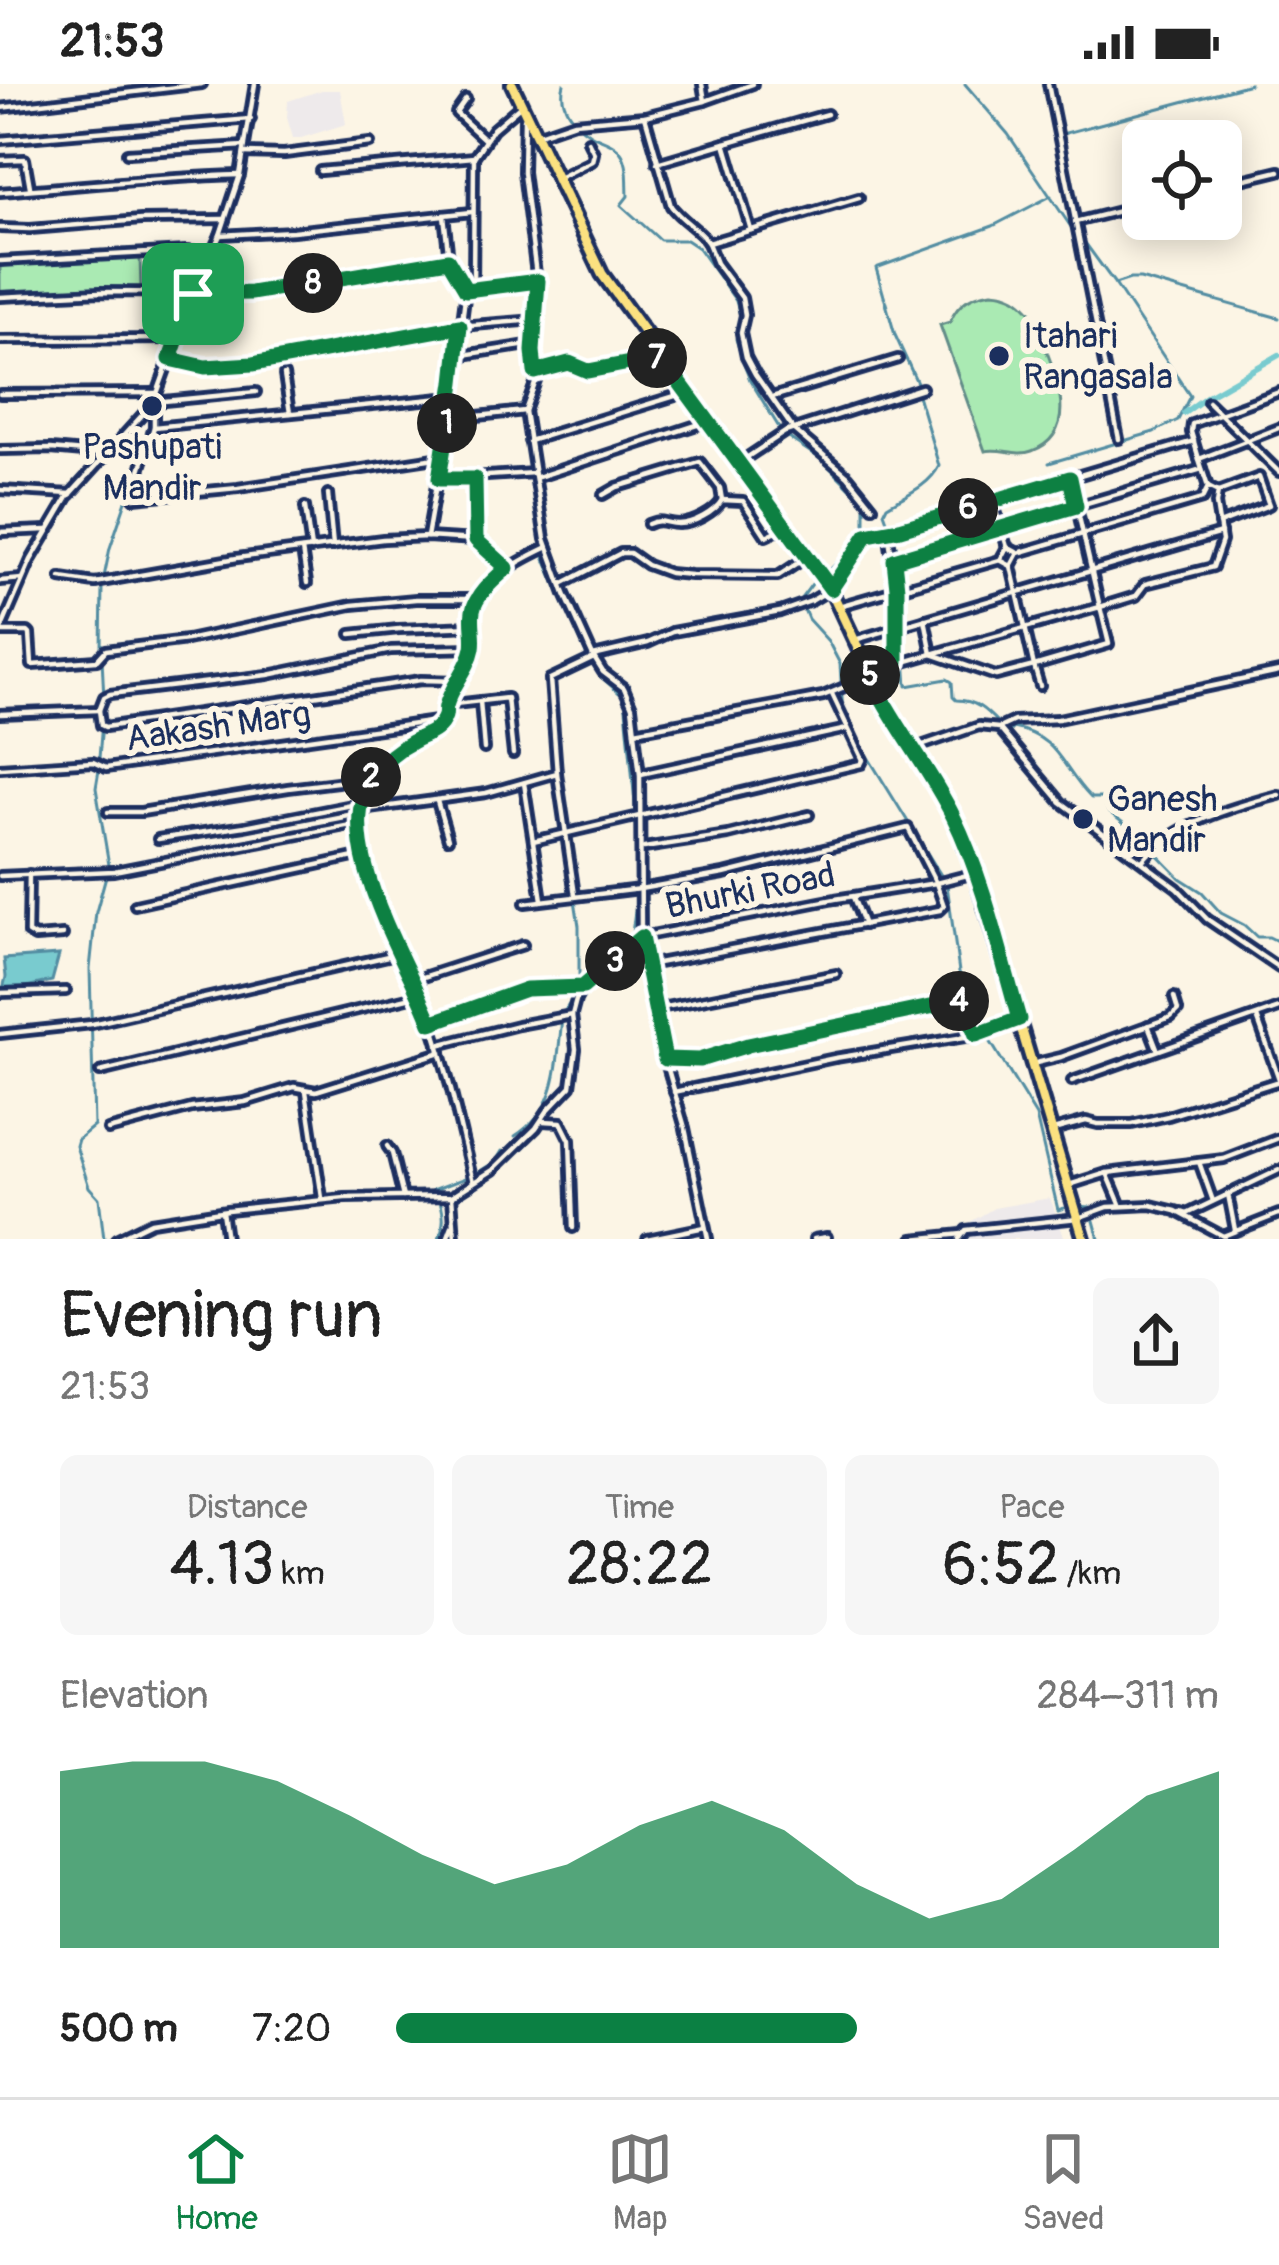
<!DOCTYPE html>
<meta charset="utf-8">
<style>
:root{--surface:#fff;--page:#f6f6f6;--text:#222;--muted:#767676;--line:#e0e0e0;--accent:#0b8043}
body{margin:0;font-family:Pangolin,sans-serif;background:var(--page);color:var(--text);height:100vh;display:flex;flex-direction:column;font-size:45px;white-space:nowrap}
*{box-sizing:border-box;margin:0}
p{font-size:39px;color:var(--muted)}
.icon{flex:none;width:66px;height:66px;fill:none;stroke:currentColor;stroke-width:2;stroke-linecap:round;stroke-linejoin:round}
.map{position:relative;height:1155px;overflow:hidden}
.drawer{display:flex;flex-direction:column;background:var(--surface);flex:1}
.drawer>*{flex:none}
.fabs{position:absolute;left:1122px;top:36px;display:grid;gap:24px}
.fabs a{display:grid;place-items:center;width:120px;height:120px;border-radius:18px;background:var(--surface);box-shadow:0 6px 30px #0003;font-size:60px}
.pin{position:absolute;display:grid;place-items:center;width:102px;height:102px;color:#fff;margin:-51px;border-radius:24px;box-shadow:0 6px 18px #0006}
.km{position:absolute;width:60px;height:60px;margin:-30px;border-radius:50%;background:#222;color:#fff;font-size:33px;line-height:60px;text-align:center}
.round{display:grid;place-items:center;flex:none;width:126px;height:126px;border-radius:18px;background:var(--page)}
.summary{display:flex;align-items:center;justify-content:space-between;height:204px;padding:0 60px}
h1{font-size:66px;font-weight:600;line-height:90px}
.stats{display:grid;grid-template-columns:repeat(3,1fr);gap:18px;height:204px;padding:12px 60px}
.stats div{display:grid;align-content:center;border-radius:18px;background:var(--page);text-align:center}
.stats b{font-size:60px;font-weight:600}
.stats small{font-size:33px;font-weight:400}
.stats p{font-size:33px}
.chart{height:336px;padding:24px 60px}
.chart p{display:flex;justify-content:space-between}
.chart svg{width:100%;height:216px;margin-top:12px;fill:var(--accent);opacity:.7}
ul{padding:0 60px;list-style:none;font-size:39px}
li{display:grid;grid-template-columns:192px 144px 1fr;align-items:center;height:90px}
li i{height:30px;border-radius:15px;background:var(--accent)}
.status{display:flex;justify-content:space-between;align-items:center;height:84px;padding:0 60px;background:var(--surface);direction:ltr}
.status svg{height:33px;fill:currentColor}
.tabs{display:flex;justify-content:space-around;align-items:center;height:168px;border-top:3px solid var(--line);background:var(--surface);font-size:33px;color:var(--muted)}
.tabs a{display:grid;justify-items:center;gap:6px}
.tabs .on{color:var(--accent)}
.map>svg:first-child{display:block}
</style>
<div class="status"><b>21:53</b><svg viewBox="0 0 49 12"><path d="M0 12V9h3v3zM5 12V6h3v6zM10 12V3h3v9zM15 12V0h3v12zM26 1h20v11H26zM47 4h2v5h-2z"/></svg></div>
<div class="map">
<svg width="1279" height="1155" viewBox="0 0 1279 1155">
<rect width="100%" height="100%" fill="#fcf5e5"/>
<filter id="ink" filterUnits="userSpaceOnUse"><feTurbulence type="fractalNoise" baseFrequency=".00833" numOctaves="2"/><feDisplacementMap in="SourceGraphic" scale="24" xChannelSelector="R" yChannelSelector="G"/><feConvolveMatrix kernelMatrix="1 2 1 2 8 2 1 2 1" color-interpolation-filters="sRGB"/></filter>
<g filter="url(#ink)">
<!-- built -->
<g fill="#eeeaeb">
<polygon points="322,6 340,6 346,40 301,54 293,54 287,34 288,17"/>
<polygon points="1050,1114 1065,1155 952,1155 955,1147 994,1124"/>
</g>
<!-- green -->
<g fill="#aaeab3" stroke="#628c88" stroke-width="3">
<polygon points="140,174 141,206 0,211 0,180"/>
<path d="M992,208c18,1 29,7 40,22 13,38 58,116 0,137 -16,6 -31,-4 -47,0l-45,-126 10,-3c8,-20 22,-27 42,-30z"/>
</g>
<!-- water -->
<polygon fill="#79cbcf" stroke="#538da2" stroke-width="3" points="59,871 52,897 13,906 3,905 6,893 4,875"/>
<g fill="none" stroke-linecap="round" stroke-linejoin="round">
<!-- stream -->
<g stroke="#538da2" stroke-width="3">
<path d="M564,0c-6,20 9,39 26,50 8,5 20,7 27,14 13,11 10,33 11,48l-7,9 39,35h26l12,8 38,53 4,14 -4,24 8,26 6,15 33,54 39,26 43,43v22l-16,27 -24,22"/>
<polyline points="965,0 1008,50 1071,143"/>
<polyline points="1045,0 1117,361"/>
<polyline points="1052,0 1062,50 1250,0"/>
<polyline points="1063,58 1078,134 1143,118"/>
<polyline points="1221,98 1279,83"/>
<polyline points="1080,140 1080,152 1115,200 1130,195 1140,195 1279,234"/>
<polyline points="919,303 895,251 876,184 993,142 1051,112"/>
<path d="M918,311l21,71c-10,20 -33,29 -52,40l-3,6 13,36 10,138 40,-7 5,3 1,15 3,3c25,0 35,17 52,33l5,-5c47,9 47,39 78,70h12l5,13 29,23 43,44 22,14 19,21 23,12 13,12h12l10,5"/>
<polyline points="1049,379 1154,348 1178,336 1190,312 1115,200"/>
<polyline points="544,473 588,574"/>
<polyline points="104,493 110,464 151,343"/>
<polyline points="812,500 800,516 808,535 828,557 840,580 843,631"/>
<polyline points="101,564 102,503"/>
<polyline points="591,578 600,592 625,614 636,730"/>
<polyline points="850,644 947,801 959,888 987,952 1036,1032 1058,1126 1064,1124"/>
<polyline points="99,674 104,615 102,574"/>
<polyline points="99,686 96,704 109,781 96,828 90,885 94,1042 78,1055 76,1062 89,1103 99,1114 104,1155"/>
<polyline points="637,739 638,800"/>
<polyline points="575,816 579,842 579,901"/>
<polyline points="582,901 631,857 636,819"/>
<polyline points="563,930 577,907"/>
<path d="M515,1052c44,-28 41,-69 47,-117"/>
<polyline points="477,1089 496,1077 502,1067"/>
<polyline points="1079,1122 1090,1123 1091,1126"/>
<polyline points="1093,1133 1099,1155"/>
<path d="M439,1155c7,-18 6,-34 -6,-49l35,-13"/>
</g>
<!-- canal -->
<polyline stroke="#79cbcf" stroke-width="6" points="1184,329 1209,311 1279,271"/>
<!-- street casing -->
<g stroke="#1b2f5e" stroke-width="14">
<g id="street">
<polyline points="255,0 240,91 220,151 193,210 154,318 68,413 31,476 0,548 28,548 30,550 32,581 97,576 106,566 187,556 352,521 416,515 478,515"/>
<path d="M702,0l3,17 -60,15 26,90c11,15 27,22 37,37"/>
<polyline points="1048,0 1119,355"/>
<polyline points="466,15 456,29 484,55"/>
<polyline points="705,17 753,0"/>
<polyline points="0,24 202,0"/>
<polyline points="524,35 523,88 538,206 533,267 536,297 525,327 545,455 565,510 593,572 603,588 624,604 632,623 640,691 641,853 665,975 685,1044 708,1155"/>
<polyline points="539,50 574,38 645,32"/>
<polyline points="0,56 251,35"/>
<polyline points="725,59 827,30"/>
<polyline points="127,69 245,62"/>
<polyline points="244,69 284,70 370,59"/>
<polyline points="0,76 25,75 30,103"/>
<polyline points="657,79 725,59 751,146"/>
<polyline points="320,87 474,73"/>
<polyline points="558,94 592,77 594,69 588,57"/>
<polyline points="1221,101 1279,87"/>
<path d="M0,108c80,-6 160,-15 240,-17"/>
<polyline points="859,114 708,159 716,179 742,214 745,231 741,249 746,273 755,290 794,346 848,392 873,423"/>
<polyline points="1075,138 1143,121"/>
<polyline points="0,144 30,145 141,136 225,135"/>
<polyline points="220,151 293,147 472,128"/>
<polyline points="449,176 466,206 538,197"/>
<polyline points="0,177 186,167 210,169"/>
<polyline points="473,205 474,73 493,45 521,21"/>
<polyline points="0,213 100,208 251,209 444,177 449,176 444,131"/>
<polyline points="0,256 177,255"/>
<polyline points="457,272 534,260"/>
<polyline points="170,275 205,283 253,281 460,242 536,236"/>
<polyline points="535,288 569,279 588,287 661,273"/>
<polyline points="284,291 290,329"/>
<polyline points="256,308 154,318 154,343 132,411 134,414 238,404 442,373"/>
<polyline points="1279,308 1192,340 1191,348 1199,375 1279,344"/>
<polyline points="0,310 156,309"/>
<polyline points="772,313 898,275"/>
<polyline points="1208,318 1279,388"/>
<polyline points="448,335 525,327"/>
<polyline points="154,343 452,313"/>
<polyline points="529,357 688,308"/>
<polyline points="1194,357 1070,394 1100,523 1136,512 1145,500 1213,483 1222,457 1216,420 1218,408 1208,403 1199,375"/>
<polyline points="0,366 51,365 106,370"/>
<polyline points="740,378 785,348 922,304"/>
<polyline points="538,393 709,337"/>
<polyline points="439,395 534,389"/>
<polyline points="475,396 476,456"/>
<polyline points="0,406 71,410"/>
<polyline points="1218,408 1259,393 1269,421 1219,440"/>
<polyline points="328,410 333,462"/>
<polyline points="603,411 617,403 700,378 720,404 722,416"/>
<polyline points="305,423 311,465"/>
<path d="M648,440c14,-6 16,0 30,0 15,0 37,-12 44,-24l21,1 23,35 19,-9"/>
<polyline points="0,448 47,446"/>
<polyline points="427,453 454,298 466,206"/>
<polyline points="1007,463 993,417 1068,395"/>
<polyline points="302,466 307,499"/>
<polyline points="894,476 1202,385"/>
<polyline points="1011,482 1000,476 1007,463 1018,469"/>
<polyline points="61,494 95,499 237,474 383,455 427,453 476,456 507,484"/>
<polyline points="0,497 22,495"/>
<polyline points="562,500 621,469 630,469 647,481 669,489 691,491 778,492 807,473"/>
<polyline points="839,522 1000,476"/>
<polyline points="925,535 932,570 1100,523 1109,560 1034,582 1040,602"/>
<polyline points="351,550 399,545 473,542"/>
<polyline points="858,555 1221,449"/>
<polyline points="593,572 648,559 672,548 780,528 811,517 831,505 867,451 888,448"/>
<polyline points="897,578 897,504 888,448 993,417"/>
<polyline points="873,587 932,570 996,592 1034,582 1011,482 1018,469 1202,415 1208,403"/>
<polyline points="480,617 484,665"/>
<polyline points="446,621 507,614 513,670"/>
<polyline points="99,626 101,641 105,643 421,596 459,597"/>
<polyline points="0,630 99,626 104,613 110,610 268,591 391,566 473,564"/>
<polyline points="999,644 1014,637 1058,635 1279,588"/>
<polyline points="635,647 823,612 868,593"/>
<polyline points="912,665 979,642 999,644 1061,718 1177,804 1207,835 1279,884"/>
<polyline points="0,684 93,678 106,684 443,636"/>
<polyline points="557,689 575,811"/>
<polyline points="641,690 847,645"/>
<polyline points="524,699 542,816"/>
<polyline points="437,717 448,755"/>
<polyline points="362,726 486,709 557,689 550,595 594,574"/>
<polyline points="108,728 141,728 288,704 370,694"/>
<polyline points="158,755 245,742 362,719"/>
<polyline points="533,757 861,680 863,676 832,610"/>
<polyline points="644,764 728,751 809,731"/>
<path d="M1142,777c33,-38 90,-54 137,-66"/>
<polyline points="29,790 28,849 35,853 63,851"/>
<polyline points="0,792 114,787 356,740"/>
<polyline points="853,813 864,841"/>
<polyline points="525,819 640,805 724,790 908,744 936,799 944,822 940,826 647,881"/>
<polyline points="135,821 363,771"/>
<polyline points="414,896 523,861"/>
<polyline points="0,909 66,907"/>
<polyline points="655,925 836,890"/>
<polyline points="1257,933 1279,995"/>
<path d="M433,939c46,-18 99,-45 150,-36"/>
<polyline points="1148,941 1157,964"/>
<polyline points="0,950 92,940 401,869"/>
<polyline points="438,961 518,941 572,931"/>
<polyline points="665,975 699,976 748,961 959,917 965,921 977,951"/>
<polyline points="1032,980 1061,973 1171,933 1178,926 1174,913"/>
<polyline points="100,988 420,911"/>
<polyline points="1072,997 1279,924"/>
<polyline points="306,1007 322,1114"/>
<polyline points="674,1008 835,974 977,951 1019,935"/>
<polyline points="543,1037 561,1038 570,1056 573,1144"/>
<polyline points="108,1046 192,1024 245,1018 294,1003 316,1007 441,968"/>
<polyline points="1053,1046 1086,1037 1098,1040 1132,1040 1168,1032 1279,997"/>
<polyline points="387,1062 392,1069 403,1113"/>
<polyline points="1199,1078 1213,1117"/>
<path d="M473,1098c-13,-54 -24,-108 -42,-160 -25,-70 -92,-156 -65,-233 7,-20 25,-36 43,-46 13,-8 30,-10 36,-27 1,-5 1,-12 4,-17 8,-16 19,-32 24,-50 2,-12 -2,-25 0,-37 5,-31 48,-52 73,-64"/>
<polyline points="1069,1101 1107,1089"/>
<polyline points="1228,1110 1235,1146"/>
<polyline points="452,1112 455,1155"/>
<polyline points="1120,1120 1107,1089 1224,1075 1279,1054"/>
<polyline points="222,1127 226,1155"/>
<polyline points="1181,1128 1187,1130 1279,1086"/>
<polyline points="116,1155 151,1138 227,1126 345,1114 452,1112 493,1086 536,1044 548,1026 571,1002 576,965 572,931 576,916 583,903 641,853 835,815 936,799 975,789"/>
<polyline points="447,1155 452,1142"/>
<polyline points="647,1155 705,1143"/>
<polyline points="814,1155 827,1153"/>
<polyline points="913,1155 962,1150"/>
<polyline points="959,1155 966,1146 1078,1134 1108,1123 1151,1121 1176,1127 1223,1152 1279,1130"/>
</g>
</g>
<!-- primary casing -->
<g stroke="#1b2f5e" stroke-width="18">
<polyline id="primary" points="512,0 602,190 829,502 885,622 939,707 956,738 975,789 1084,1155"/>
</g>
<!-- street -->
<use href="#street" stroke="#fcf5e5" stroke-width="4.5"/>
<!-- primary -->
<use href="#primary" stroke="#fbe180" stroke-width="9"/>
</g>
</g>
<g fill="none" stroke-linecap="round" stroke-linejoin="round" filter="url(#ink)">
<!-- route casing -->
<g stroke="#fff" stroke-width="24">
<path id="route" d="M448,176l18,30 72,-9 -5,70 2,21 34,-9 19,8 73,-14 170,232 36,-54 33,-6 170,-51 6,28 -182,54 3,28v74l-29,10c24,51 60,94 85,144 30,61 47,137 66,203l-43,16 -12,-30 -5,-4 -211,44 -49,15 -34,-1 -24,-122 -58,50 -57,2 -95,34c-24,-64 -105,-186 -56,-250 9,-12 21,-23 35,-30 13,-8 30,-11 35,-27 1,-3 0,-7 1,-10 5,-20 23,-37 27,-58 2,-12 -2,-25 0,-37 3,-17 22,-32 34,-43l-31,-28 -1,-61h-36l15,-97 6,-56 -207,38 -48,3 -35,-8 23,-65 58,-1z"/>
</g>
<!-- route -->
<use href="#route" stroke="#0b8043" stroke-width="15"/>
</g>
<!-- markers -->
<g fill="#1b2f5e" stroke="#fcf5e5" stroke-width="4.5">
<circle cx="999" cy="272" r="12"/>
<circle cx="152" cy="322" r="12"/>
<circle cx="1083" cy="735" r="12"/>
</g>
<g text-anchor="middle" stroke-width="12" stroke-linejoin="round" paint-order="stroke">
<!-- poi labels -->
<g font-size="36" fill="#1b2f5e" stroke="#fcf5e5" text-anchor="start">
<text x="1023" y="264">Itahari<tspan x="1023" dy="41">Rangasala</tspan></text>
<text x="152" y="375" text-anchor="middle">Pashupati<tspan x="152" dy="41">Mandir</tspan></text>
<text x="1107" y="727">Ganesh<tspan x="1107" dy="41">Mandir</tspan></text>
</g>
<!-- street labels -->
<g font-size="36" fill="#1b2f5e" stroke="#fcf5e5">
<text transform="translate(218 641) rotate(-8)" y="13">Aakash Marg</text>
<text transform="translate(750 805) rotate(-11)" y="13">Bhurki Road</text>
</g>
</g>
</svg>
<div class="fabs">
<a><svg class="icon" aria-label="locate" viewBox="0 0 24 24"><circle cx="12" cy="12" r="6"/><path d="M12 2v4M12 18v4M2 12h4M18 12h4"/></svg></a>
</div>
<div class="pin" style="left:193px;top:210px;background:#1e9e55"><svg class="icon" aria-label="arrive" viewBox="0 0 24 24"><path d="M6 21V4h12l-3 4 3 4H6"/></svg></div>
<b class="km" style="left:447px;top:339px">1</b>
<b class="km" style="left:371px;top:693px">2</b>
<b class="km" style="left:615px;top:877px">3</b>
<b class="km" style="left:959px;top:917px">4</b>
<b class="km" style="left:870px;top:591px">5</b>
<b class="km" style="left:968px;top:424px">6</b>
<b class="km" style="left:657px;top:274px">7</b>
<b class="km" style="left:313px;top:199px">8</b>
</div>
<section class="drawer">
<div class="summary"><div><h1>Evening run</h1><p>21:53</p></div><a class="round"><svg class="icon" aria-label="share" viewBox="0 0 24 24"><path d="M12 15V3M7 8l5-5 5 5M5 13v7h14v-7"/></svg></a></div>
<div class="stats">
<div><p>Distance</p><b>4.13<small> km</small></b></div>
<div><p>Time</p><b>28:22</b></div>
<div><p>Pace</p><b>6:52<small> /km</small></b></div>
</div>
<div class="chart"><p><span>Elevation</span>284–311 m</p>
<svg viewBox="0 0 160 44" preserveAspectRatio="none"><path d="M0 44V8L10 6L20 6L30 10L40 17L50 25L60 31L70 27L80 19L90 14L100 20L110 31L120 38L130 34L140 24L150 13L160 8V44z"/></svg>
</div>
<ul>
<li><b>500 m</b>7:20<i style="width:56%"></i></li>
</ul>
</section>
<nav class="tabs">
<a class="on"><svg class="icon" aria-label="home" viewBox="0 0 24 24"><path d="M3 11l9-7 9 7M6 9v11h12V9"/></svg>Home</a>
<a><svg class="icon" aria-label="map" viewBox="0 0 24 24"><path d="M3 6l6-2 6 2 6-2v14l-6 2-6-2-6 2zM9 4v14M15 6v14"/></svg>Map</a>
<a><svg class="icon" aria-label="saved" viewBox="0 0 24 24"><path d="M7 4h10v16l-5-4-5 4z"/></svg>Saved</a>
</nav>
